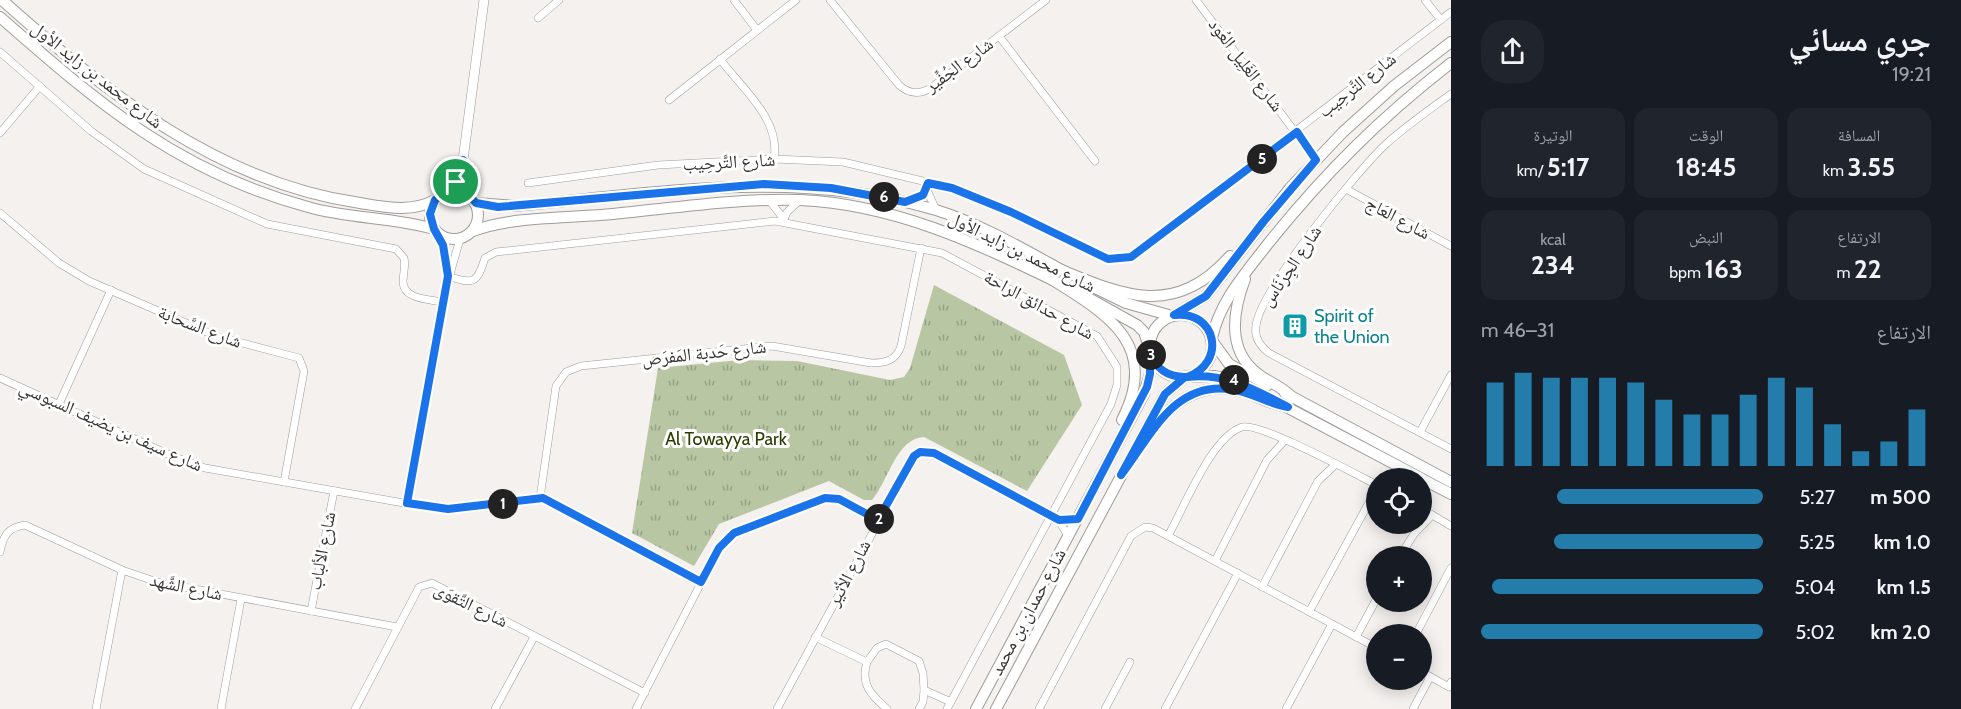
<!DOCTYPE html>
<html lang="ar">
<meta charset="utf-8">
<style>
:root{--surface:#171b24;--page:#20242c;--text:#f1f3f6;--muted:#9ea1a6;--accent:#247cab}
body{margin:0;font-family:Cabin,"Noto Naskh Arabic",sans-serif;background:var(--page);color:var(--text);direction:rtl;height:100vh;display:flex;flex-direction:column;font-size:22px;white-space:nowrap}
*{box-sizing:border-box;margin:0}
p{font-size:20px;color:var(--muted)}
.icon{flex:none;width:33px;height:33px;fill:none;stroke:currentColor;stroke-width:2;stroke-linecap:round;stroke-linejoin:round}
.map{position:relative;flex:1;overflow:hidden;direction:ltr}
.drawer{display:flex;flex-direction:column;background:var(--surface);width:510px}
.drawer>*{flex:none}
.controls{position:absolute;left:1366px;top:468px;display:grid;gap:12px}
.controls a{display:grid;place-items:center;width:66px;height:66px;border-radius:50%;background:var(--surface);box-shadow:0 3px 15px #0003;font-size:30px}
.pin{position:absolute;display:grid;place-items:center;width:51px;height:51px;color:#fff;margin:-26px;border:3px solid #fff;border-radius:50%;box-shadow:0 2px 6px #0007}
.km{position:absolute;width:30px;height:30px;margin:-15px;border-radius:50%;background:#222;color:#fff;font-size:16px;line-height:30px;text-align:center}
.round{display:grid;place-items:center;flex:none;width:63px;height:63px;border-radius:24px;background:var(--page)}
.overview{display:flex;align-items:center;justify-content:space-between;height:102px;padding:0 30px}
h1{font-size:33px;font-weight:700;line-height:45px}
.metrics{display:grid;grid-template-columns:repeat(3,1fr);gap:9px;height:102px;padding:6px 30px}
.metrics div{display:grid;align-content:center;border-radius:15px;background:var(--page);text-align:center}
.metrics b{font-size:26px;font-weight:700}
.metrics small{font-size:16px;font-weight:400}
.metrics p{font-size:16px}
.chart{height:168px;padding:12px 30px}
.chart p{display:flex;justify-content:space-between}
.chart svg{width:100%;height:108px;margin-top:6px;stroke:var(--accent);stroke-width:6}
ul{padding:0 30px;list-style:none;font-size:20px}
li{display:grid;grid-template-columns:96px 72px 1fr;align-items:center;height:45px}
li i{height:15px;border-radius:8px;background:var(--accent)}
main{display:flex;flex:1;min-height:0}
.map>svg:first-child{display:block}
</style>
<main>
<section class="drawer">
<div class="overview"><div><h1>جري مسائي</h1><p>19:21</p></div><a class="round"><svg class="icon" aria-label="share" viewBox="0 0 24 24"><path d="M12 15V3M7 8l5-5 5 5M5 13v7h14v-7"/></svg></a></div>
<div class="metrics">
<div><p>المسافة</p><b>3.55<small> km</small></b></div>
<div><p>الوقت</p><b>18:45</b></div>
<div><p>الوتيرة</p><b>5:17<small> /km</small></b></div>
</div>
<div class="metrics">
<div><p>الارتفاع</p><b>22<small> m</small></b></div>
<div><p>النبض</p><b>163<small> bpm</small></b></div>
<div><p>kcal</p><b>234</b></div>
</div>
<div class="chart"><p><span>الارتفاع</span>31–46 m</p>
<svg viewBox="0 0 160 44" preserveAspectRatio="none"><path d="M5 44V10M15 44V6M25 44V8M35 44V8M45 44V8M55 44V10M65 44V17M75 44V23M85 44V23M95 44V15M105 44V8M115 44V12M125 44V27M135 44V38M145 44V34M155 44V21"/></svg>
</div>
<ul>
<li><b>500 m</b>5:27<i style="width:73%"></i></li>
<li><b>1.0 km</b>5:25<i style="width:74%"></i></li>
<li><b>1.5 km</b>5:04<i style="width:96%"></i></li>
<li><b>2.0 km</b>5:02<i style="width:100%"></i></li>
</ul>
</section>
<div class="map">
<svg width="1451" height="709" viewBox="0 0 1451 709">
<defs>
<pattern id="park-tufts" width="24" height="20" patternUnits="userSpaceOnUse" patternTransform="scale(1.5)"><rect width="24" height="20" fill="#b8c6a3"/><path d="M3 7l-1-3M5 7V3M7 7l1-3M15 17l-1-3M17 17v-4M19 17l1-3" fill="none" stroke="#96a285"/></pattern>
</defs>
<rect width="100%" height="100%" fill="#f4f1ef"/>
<!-- park -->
<path fill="url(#park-tufts)" d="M934,285l130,70 18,50 -55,86 -103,-54c-28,1 -36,45 -52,63h-8l-35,-19 -110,43 -25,42 -62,-33 26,-165 82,-8 57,1 93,19 14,-3 6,-9z"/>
<!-- garden -->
<polygon fill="#b8c6a3" points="799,476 803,488 782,497 777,485"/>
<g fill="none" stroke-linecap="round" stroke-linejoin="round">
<!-- minor casing -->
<g stroke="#9f9c9a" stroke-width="8">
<g id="minor">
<polyline points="734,0 757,30"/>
<path d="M830,0l69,85c10,9 20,10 32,3l115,-88"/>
<polyline points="1196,0 1316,160"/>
<polyline points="1425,0 1441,20"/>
<polyline points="538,18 559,0"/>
<polyline points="999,36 1095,161"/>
<path d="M0,52l91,79 53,38 123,55 129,25 8,9c2,8 -1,16 -1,24 1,18 26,17 39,20"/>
<path d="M720,59c22,30 61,60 54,100"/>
<path d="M1451,94c-22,16 -45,32 -65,50 -29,27 -126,146 -130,182 -2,11 4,20 13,27l182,96"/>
<polyline points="669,100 796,0"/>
<polyline points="0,133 40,86"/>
<polyline points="528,183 658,165 774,159 843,162 952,188 1011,212 1108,259 1131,257 1451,12"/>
<polyline points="1346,189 1451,246"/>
<polyline points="927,190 936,210"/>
<polyline points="769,200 783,218"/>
<polyline points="907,202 923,195 928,183"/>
<polyline points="0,213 59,263 89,281 216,336 299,358 304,371 284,482"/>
<polyline points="783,222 787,212 800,200"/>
<polyline points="440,235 448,271"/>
<path d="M448,276c26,9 29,7 37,-18l11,-6 279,-31 167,32 155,83 20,31v18l-6,19 -164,305"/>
<polyline points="0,378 172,456 205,468 432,508 471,508 543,498 701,582"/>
<polyline points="59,404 111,290"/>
<polyline points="1420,432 1451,375"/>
<path d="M540,498l16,-112 10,-14 15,-6 191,-20 99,17c14,0 25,-2 30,-17l20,-98"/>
<polyline points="407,503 442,302 460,239"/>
<polyline points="1422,509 1451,526"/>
<path d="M1168,536c16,-28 43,-99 74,-109 16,-6 115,48 135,58"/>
<path d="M0,552c3,-16 8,-25 25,-27l97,45 35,12 240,45"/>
<polyline points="1400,556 1414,534 1432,515"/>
<polyline points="1215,561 1267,460 1285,440"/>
<polyline points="1262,587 1318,481 1336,464"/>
<polyline points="311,611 334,491"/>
<polyline points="1309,612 1377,488"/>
<polyline points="1416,634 1451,568"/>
<polyline points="815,637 867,662 877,648 886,644 919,661 923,673 924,690 951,702"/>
<polyline points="1356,637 1377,598"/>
<path d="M867,662c-7,22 4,33 20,47"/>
<polyline points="1422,672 1449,687 1451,682"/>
<polyline points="96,709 122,570"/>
<polyline points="221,709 241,599"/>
<polyline points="355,709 416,593 419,587 432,583 645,693"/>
<polyline points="495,709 534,637"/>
<polyline points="636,709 719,548 738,530 825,498 839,499 878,520"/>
<polyline points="777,709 905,473 914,456 920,452 934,453 1059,521 1068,536"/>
<polyline points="919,709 923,702 924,690"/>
<polyline points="1039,709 1131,536 1145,527 1153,528 1377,648"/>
<polyline points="1105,709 1130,662"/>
<polyline points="1165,709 1238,573"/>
<polyline points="1286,709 1332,624"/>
<polyline points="1413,709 1430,677"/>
</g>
</g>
<!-- tertiary casing -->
<g stroke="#9f9c9a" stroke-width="10">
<g id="tertiary">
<polyline points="464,165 470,197"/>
<polyline points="446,192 456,182 463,160 484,0"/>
</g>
</g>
<!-- secondary casing -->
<g stroke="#9f9c9a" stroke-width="12">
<g id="secondary">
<path d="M476,203l40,3c142,-13 281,-38 420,4 45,14 89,40 131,63"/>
<path d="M473,231c40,-15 97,-13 140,-17 62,-6 125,-16 187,-14 94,4 176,43 259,83"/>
<polyline points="1091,286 1126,303 1172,316"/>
<polyline points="1078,292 1137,325 1144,332 1150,350"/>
<polyline points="1213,342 1229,364 1268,385"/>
<polyline points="1187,377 1215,376 1237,381 1421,478"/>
<polyline points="1285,393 1451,482"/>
<polyline points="1422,479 1451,494"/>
</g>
</g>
<!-- primary casing -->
<g stroke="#9f9c9a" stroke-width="12">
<g id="primary">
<path d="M2,0c103,92 217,183 358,203 25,4 51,10 75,-3"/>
<path d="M0,17c98,86 178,155 308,190 41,12 85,10 126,22"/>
<circle cx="454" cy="215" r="24"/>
<path d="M1059,269c65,27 116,49 171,-13"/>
<path d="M1051,279c58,36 109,66 71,141"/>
<path d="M1245,279c-12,32 -19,71 13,95 12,9 25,13 35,24"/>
<circle cx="1181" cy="346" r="31"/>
<polyline points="1174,315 1206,296 1290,188 1343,132 1394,86 1451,42"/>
<path d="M1212,338c8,-37 32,-63 55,-93 56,-70 113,-127 184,-182"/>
<path d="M1150,433c22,-32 54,-54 94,-41 15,5 28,13 44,15"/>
<polyline points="976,709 1144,394 1150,374 1151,352"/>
<polyline points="996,709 1165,394 1185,377"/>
</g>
</g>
<!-- minor -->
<use href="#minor" stroke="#fff" stroke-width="7"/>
<!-- tertiary -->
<use href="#tertiary" stroke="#fff" stroke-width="9"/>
<!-- secondary -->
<use href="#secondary" stroke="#fff" stroke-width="10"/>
<!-- primary -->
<use href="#primary" stroke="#fff" stroke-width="10"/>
</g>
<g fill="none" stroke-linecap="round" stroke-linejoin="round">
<!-- route casing -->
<g stroke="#fff" stroke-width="12">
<path id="route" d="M1297,132l19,28 -52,61 -58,75 -32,19c43,-5 53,48 13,62 39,-5 67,13 101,30 -19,-3 -35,-14 -53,-17 -60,-12 -84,46 -114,85l44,-81 20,-17c-18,0 -29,-8 -35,-25v22l-3,13 -69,132 -19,1 -125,-67 -14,-1 -6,4 -36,64 -39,-21 -14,-1 -91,35 -15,15 -18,34 -158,-84 -95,11 -41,-6 41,-227 -5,-31 -9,-16 -4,-15 5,-14 21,-18 7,-22 7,36 6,7 22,4 266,-23 67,4 74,14 18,-7 5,-12 24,5 59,24 97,47 23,-2z"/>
</g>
<!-- route -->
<use href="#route" stroke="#1a73e8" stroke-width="8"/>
</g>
<!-- icons -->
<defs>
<g id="building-square" transform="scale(1.35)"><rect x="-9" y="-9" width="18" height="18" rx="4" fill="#0f9aa8" stroke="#fffefe"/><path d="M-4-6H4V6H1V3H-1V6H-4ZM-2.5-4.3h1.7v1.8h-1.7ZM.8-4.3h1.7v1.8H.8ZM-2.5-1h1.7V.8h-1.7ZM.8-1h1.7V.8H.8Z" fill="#fff"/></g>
</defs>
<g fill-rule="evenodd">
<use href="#building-square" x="1295" y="326"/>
</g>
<g text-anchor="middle" stroke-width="6" stroke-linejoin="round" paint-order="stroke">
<!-- street labels -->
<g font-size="18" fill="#353433" stroke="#fffefe">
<text transform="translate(959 65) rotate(-36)" y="6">شارع الجُفِّير</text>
<text transform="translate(1246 65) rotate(53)" y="6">شارع الغَلِيل العُود</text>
<text transform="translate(97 75) rotate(38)" y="6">شارع محمد بن زايد الأول</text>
<text transform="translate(1357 85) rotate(-38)" y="6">شارع التَّرحِيب</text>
<text transform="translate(729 162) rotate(-3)" y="6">شارع التَّرحِيب</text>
<text transform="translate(1398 218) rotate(28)" y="6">شارع العَاج</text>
<text transform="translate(1022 252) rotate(26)" y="6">شارع محمد بن زايد الأول</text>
<text transform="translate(1291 266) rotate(-56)" y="6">شارع الجِرْنَاس</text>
<text transform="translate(1039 305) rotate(29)" y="6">شارع حدائق الراحة</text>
<text transform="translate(200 327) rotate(21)" y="6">شارع السَّحابة</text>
<text transform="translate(704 353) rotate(-6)" y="6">شارع حَدبة المَفرَص</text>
<text transform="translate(111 426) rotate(24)" y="6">شارع سيف بن يضيف السبوسي</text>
<text transform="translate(322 551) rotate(-79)" y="6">شارع الألباب</text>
<text transform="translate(849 573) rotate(-62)" y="6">شارع الأثير</text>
<text transform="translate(186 587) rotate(12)" y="6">شارع الشَّهد</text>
<text transform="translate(471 605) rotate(26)" y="6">شارع التَّقوَى</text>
<text transform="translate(1028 612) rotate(-62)" y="6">شارع حمدان بن محمد</text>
</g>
<!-- culture labels -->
<g font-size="18" fill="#0d838f" stroke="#fffefe" text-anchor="start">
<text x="1314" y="322">Spirit of<tspan x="1314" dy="21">the Union</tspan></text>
</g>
<!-- park labels -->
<g font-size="18" fill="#2c3d00" stroke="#fffefe">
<text x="726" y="445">Al Towayya Park</text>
</g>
</g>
</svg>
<div class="controls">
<a><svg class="icon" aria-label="locate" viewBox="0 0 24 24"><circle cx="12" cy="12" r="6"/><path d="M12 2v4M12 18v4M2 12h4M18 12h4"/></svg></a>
<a>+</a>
<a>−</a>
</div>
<div class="pin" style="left:456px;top:182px;background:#1e9e55"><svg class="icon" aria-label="arrive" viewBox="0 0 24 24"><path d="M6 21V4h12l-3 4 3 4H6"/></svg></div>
<b class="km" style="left:503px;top:504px">1</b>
<b class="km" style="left:879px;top:519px">2</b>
<b class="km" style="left:1151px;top:355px">3</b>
<b class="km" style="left:1234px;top:380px">4</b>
<b class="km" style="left:1262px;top:159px">5</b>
<b class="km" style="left:884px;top:197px">6</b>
</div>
</main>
